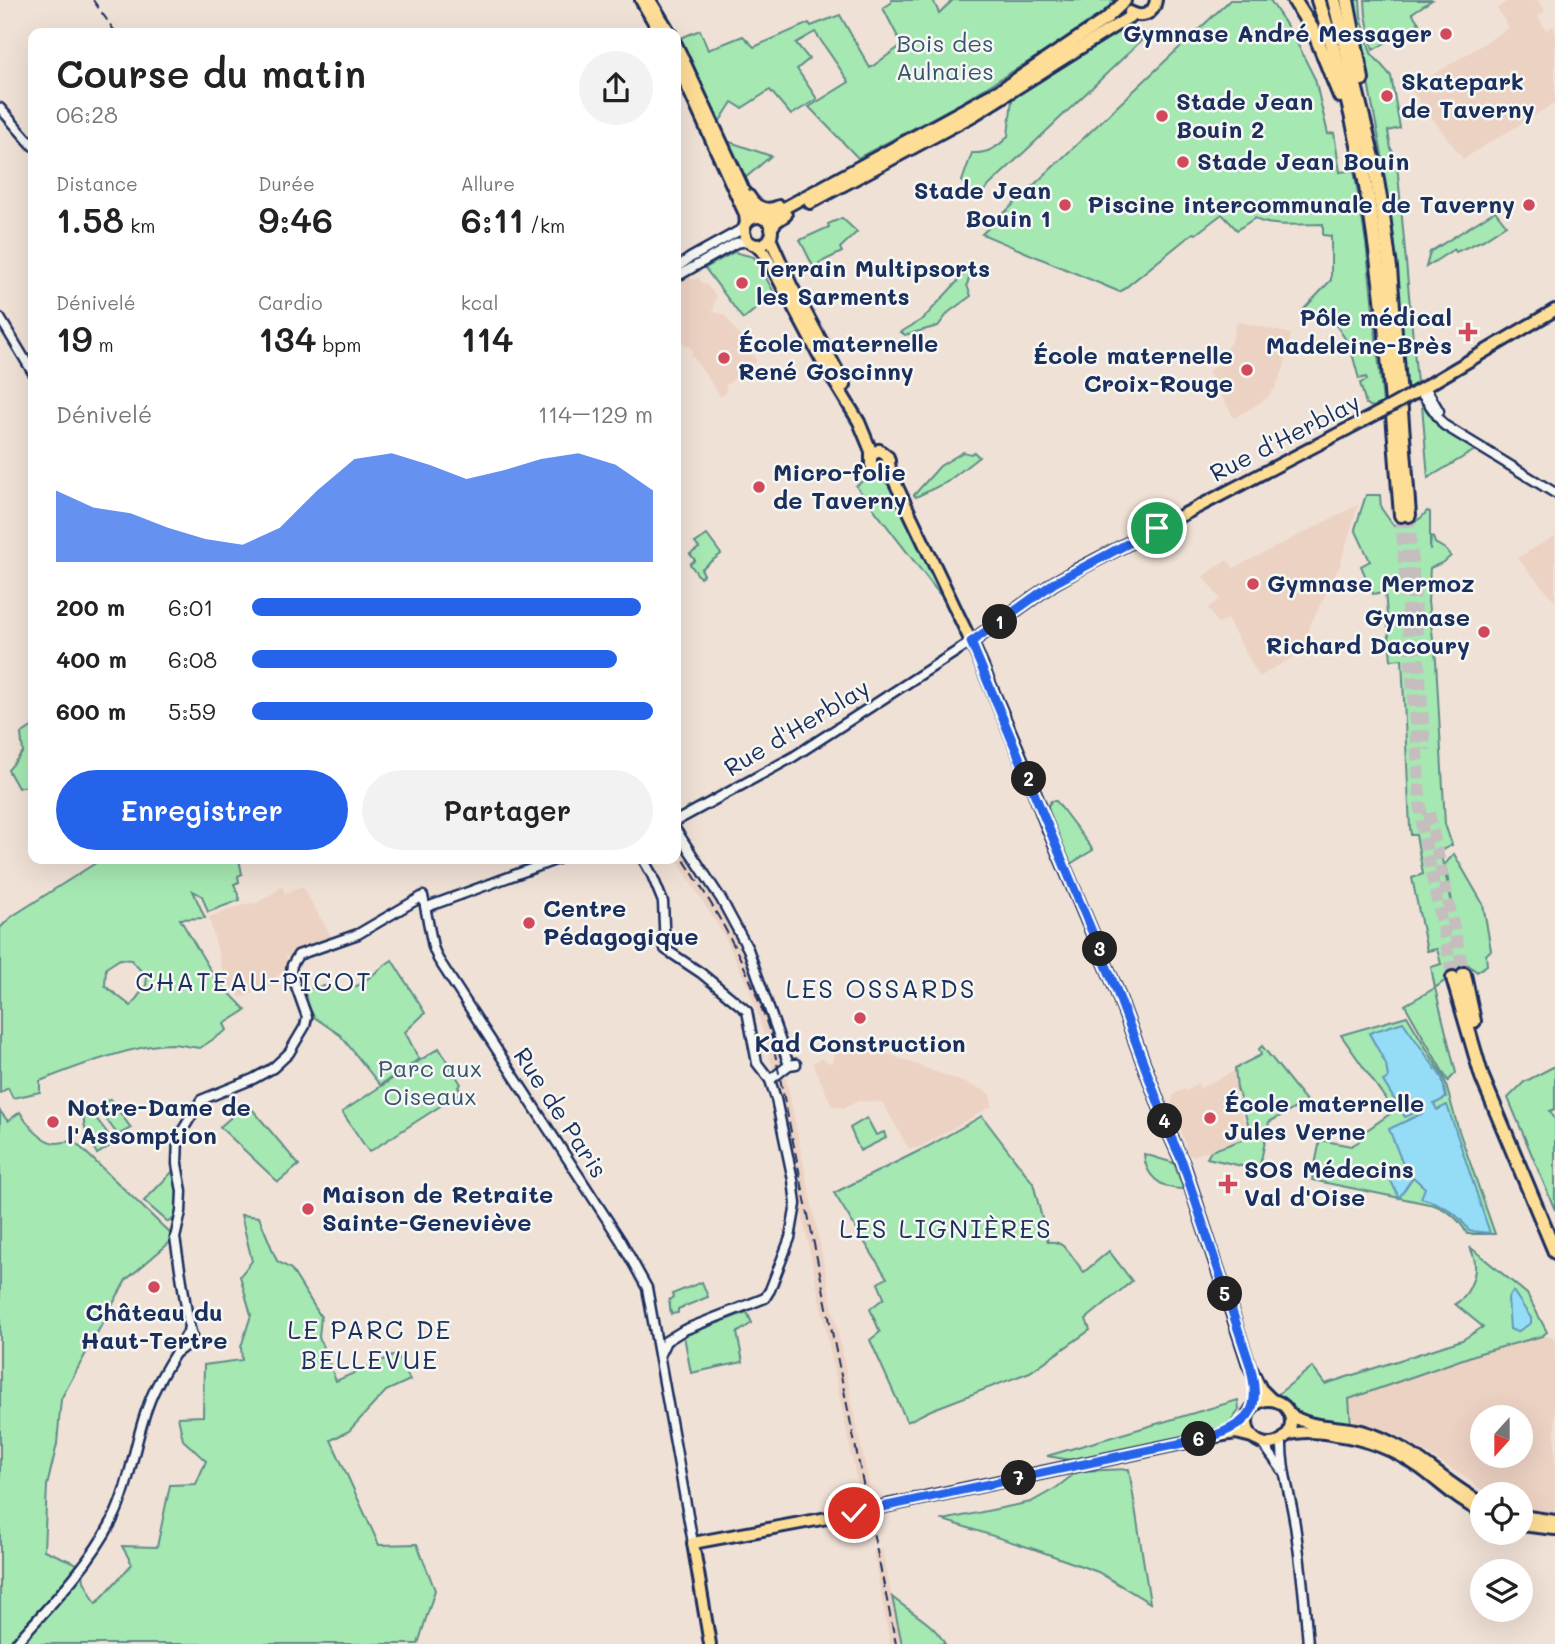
<!DOCTYPE html>
<html lang="fr">
<meta charset="utf-8">
<style>
:root{--surface:#fff;--page:#f2f2f2;--text:#222;--muted:#767676;--accent:#2563eb}
body{margin:0;font-family:Mali,sans-serif;background:var(--page);color:var(--text);height:100vh;display:flex;flex-direction:column;font-size:26px;white-space:nowrap}
*{box-sizing:border-box;margin:0}
p{font-size:23px;color:var(--muted)}
.icon{flex:none;width:38px;height:38px;fill:none;stroke:currentColor;stroke-width:2;stroke-linecap:round;stroke-linejoin:round}
.map{position:relative;flex:1;overflow:hidden}
.details{position:absolute;left:28px;top:28px;width:653px;height:836px;display:flex;flex-direction:column;background:var(--surface);border-radius:14px;box-shadow:0 7px 28px #0002}
.details>*{flex:none}
.needle{width:46px;rotate:201deg}
.buttons{position:absolute;left:1470px;top:1405px;display:grid;gap:14px}
.buttons a{display:grid;place-items:center;width:63px;height:63px;border-radius:50%;background:var(--surface);box-shadow:0 7px 28px #0002;font-size:35px}
.pin{position:absolute;display:grid;place-items:center;width:60px;height:60px;color:#fff;margin:-30px;border:4px solid #fff;border-radius:50%;box-shadow:0 2px 7px #0007}
.km{position:absolute;width:35px;height:35px;margin:-18px;border-radius:50%;background:#222;color:#fff;font-size:19px;line-height:35px;text-align:center}
.round{display:grid;place-items:center;flex:none;width:74px;height:74px;border-radius:37px;background:var(--page)}
.headline{display:flex;align-items:center;justify-content:space-between;height:119px;padding:0 28px}
h1{font-size:38px;font-weight:600;line-height:52px}
.stats{display:grid;grid-template-columns:repeat(3,1fr);gap:10px;height:119px;padding:7px 28px}
.stats div{display:grid;align-content:center}
.stats b{font-size:35px;font-weight:600}
.stats small{font-size:19px;font-weight:400}
.stats p{font-size:19px}
.chart{height:196px;padding:14px 28px}
.chart p{display:flex;justify-content:space-between}
.chart svg{width:100%;height:126px;margin-top:7px;fill:var(--accent);opacity:.7}
.cta{display:flex;gap:14px;margin-top:auto;padding:14px 28px}
.cta a{flex:1;height:80px;border-radius:42px;background:var(--accent);color:#fff;font-size:28px;font-weight:600;line-height:80px;text-align:center}
.cta a+a{background:var(--page);color:var(--text)}
ul{padding:0 28px;list-style:none;font-size:23px}
li{display:grid;grid-template-columns:112px 84px 1fr;align-items:center;height:52px}
li i{height:18px;border-radius:9px;background:var(--accent)}
.map>svg:first-child{display:block}
</style>
<div class="map">
<svg width="1555" height="1644" viewBox="0 0 1555 1644">
<rect width="100%" height="100%" fill="#f0e1d6"/>
<filter id="ink" filterUnits="userSpaceOnUse"><feTurbulence type="fractalNoise" baseFrequency=".0143" numOctaves="2"/><feDisplacementMap in="SourceGraphic" scale="14" xChannelSelector="R" yChannelSelector="G"/><feConvolveMatrix kernelMatrix="1 2 1 2 8 2 1 2 1" color-interpolation-filters="sRGB"/></filter>
<g filter="url(#ink)">
<!-- built -->
<g fill="#ecd2c3" fill-rule="evenodd">
<polygon points="1510,0 1538,0 1545,11 1538,16 1546,30 1553,26 1555,29 1555,103 1463,159 1410,89 1509,28 1497,8"/>
<polygon points="689,275 692,280 699,278 704,285 706,284 716,296 713,312 723,314 727,318 757,361 725,386 727,390 721,397 691,354 694,351 689,346 686,347 676,332 676,282"/>
<polygon points="1241,322 1291,334 1284,368 1274,390 1266,399 1234,418 1208,371 1224,362 1226,357 1222,355 1232,340 1236,324"/>
<polygon points="1358,505 1340,565 1310,625 1307,640 1297,655 1259,677 1227,619 1218,624 1208,608 1220,599 1203,576 1227,560 1234,568"/>
<polygon points="1555,536 1555,601 1517,558"/>
<polygon points="676,842 715,903 747,959 764,1003 783,1064 773,1069 760,1021 749,988 723,934 676,859"/>
<polygon points="302,886 332,938 286,957 288,969 273,979 275,985 241,998 225,981 209,917 246,904 257,903 282,887 286,894"/>
<polygon points="855,1045 870,1047 986,1091 990,1095 992,1106 920,1147 909,1149 882,1102 858,1101 845,1108 832,1106 813,1063 822,1058 829,1063 834,1060 834,1052 840,1050 842,1053 846,1051 845,1049"/>
<polygon points="1234,1071 1237,1091 1234,1093 1249,1133 1247,1137 1193,1156 1189,1155 1171,1103 1174,1094 1184,1089 1187,1091 1198,1083 1200,1088"/>
<polygon points="786,1078 873,1504 862,1506 775,1082"/>
<path d="M1542,1336l11,1 2,3v175l-34,-4v-17h-33l-28,-20 -60,-37 -44,-15 -6,-8 -1,-15 131,-46zM1482,1418h39v38h-39z"/>
<polygon points="882,1549 892,1597 902,1644 890,1644 873,1551"/>
</g>
<!-- green -->
<g fill="#a5e8b2" stroke="#608c88" stroke-width="2" fill-rule="evenodd">
<polygon points="891,0 933,0 939,13 953,0 1119,0 1107,14 959,104 858,158 809,107 849,82 815,32 796,43 809,59 797,69 817,99 791,115 770,90 742,108 732,102 718,124 678,39 700,30 708,50 743,36 754,47 809,23 811,26 840,15 870,68 902,45 883,8 891,3"/>
<path d="M1230,0h40l24,37 21,42 13,55 6,-1 6,39 14,-2 12,73 17,160 -11,4 -6,-3 -6,-21 7,-3 -1,-3 -7,2 -9,-33 -16,-24 -31,-12 28,-30v-44l-8,-1v-11c-15,0 -58,4 -68,-6l-18,12 -15,-16 -26,20 -3,-1 -73,59 -138,-58z"/>
<polygon points="1352,0 1360,0 1361,16 1371,53 1391,76 1400,128 1388,131 1391,149 1397,158 1383,160"/>
<polygon points="1365,0 1432,0 1412,13 1419,23 1373,50 1366,15"/>
<path d="M1129,24l13,16 -167,159 -13,-18 10,-28c15,1 26,-5 36,-17l4,-37z"/>
<polygon points="728,142 730,142 771,156 744,179"/>
<polygon points="1397,163 1417,383 1406,389 1383,166"/>
<polygon points="1495,211 1506,225 1483,240 1456,252 1454,249 1426,267 1430,252"/>
<polygon points="842,218 857,232 840,248 842,252 819,263 820,267 815,270 800,240 829,227 828,224"/>
<polygon points="734,252 754,257 775,294 743,319 705,268"/>
<polygon points="967,271 970,275 967,285 971,296 949,312 938,326 905,335 901,332 923,319"/>
<polygon points="1422,405 1440,428 1475,450 1428,478"/>
<polygon points="963,452 971,454 974,452 979,457 947,482 916,497 914,495 940,466"/>
<polygon points="872,474 879,474 892,489 945,595 941,596 856,486"/>
<path d="M1366,495h14l1,13 12,17c15,-1 25,-1 34,-14l3,1v38l1,-13h2l2,6 10,6 6,7 -7,6 -14,6 -2,34 8,58 9,164 7,21 -12,6 14,61 -9,-48 9,-10 29,50 8,46 -5,5 1,10 -10,7 -11,-9 2,10 -18,4 -15,11 21,85 -8,8 -43,-76 30,-17 -4,-21 10,-3 -4,-15 -10,2 -15,-73 11,-4 -7,-39h-5l-1,-7 -8,-169 -11,1 -6,-68 -12,2 -12,-28 9,-5 -15,-32z"/>
<polygon points="707,535 721,554 701,569 704,574 700,578 690,564 695,560 690,554 699,548 695,543"/>
<polygon points="33,726 33,785 18,788 8,770 23,752 21,734"/>
<polygon points="1051,801 1056,801 1060,806 1093,850 1070,864 1047,808"/>
<path d="M102,859h137l3,15 -4,2 1,6 -5,2 6,16 -32,12 -6,-16 -9,-5 12,27 -25,1 35,59 31,32 -22,14 3,6 -27,18c-9,-1 -18,-3 -27,-4 -37,0 -98,23 -133,37v11l-27,6 -5,-10 -8,5v-165l11,-11zM120,959l11,1 16,17 -1,8 -15,21 -26,-20 1,-18z"/>
<path d="M392,960l33,53 -20,19 14,27 -39,26 -40,-50 -26,-18 -12,-25c17,-8 28,-8 45,-1 17,-7 29,-20 45,-31z"/>
<path d="M1407,1016l37,62 14,50 37,106h-28c-7,-14 -19,-24 -33,-29l-122,-25 8,-40 31,6 7,-4 9,-12 27,-19 -53,-76z"/>
<polygon points="1262,1046 1307,1102 1269,1122 1259,1170 1207,1158 1211,1151 1250,1137 1251,1133 1237,1088 1235,1068 1261,1055 1259,1049"/>
<polygon points="439,1048 461,1084 458,1087 462,1092 369,1152 342,1112"/>
<polygon points="1555,1066 1555,1109 1550,1111 1555,1119 1555,1210 1508,1098 1524,1082"/>
<polygon points="110,1099 131,1128 118,1135 97,1107"/>
<polygon points="247,1103 299,1165 278,1182 220,1127"/>
<path d="M86,1105l29,38 -18,11c-8,-15 -18,-31 -11,-49z"/>
<path d="M0,1111l8,10 12,-9c7,12 21,30 36,31 6,0 12,-2 18,-2l101,97 -49,42 -65,119 -4,45 -10,42 -3,64 38,16 2,15 12,23 36,-40 -10,-18 35,1 13,-62 26,-1 10,-23 -23,-21 -5,-23 25,-1 1,-51 38,-5 -1,-13 10,-32 -11,-39 12,-15 -11,-46 18,2 18,44 14,8 30,48 -2,20 17,44 61,-27 13,26 -24,11 -37,40 -18,9 48,105 38,-1 18,46 -17,54h-418z"/>
<path d="M982,1116l51,67 15,59c18,-3 25,18 36,30l25,-21 23,30 -46,38 4,11 -60,42 -99,38 -24,12 -37,-82 10,-8 -10,-23 14,-11 -6,-15 9,-5 -53,-85 93,-46z"/>
<polygon points="867,1118 876,1135 884,1132 886,1138 860,1151 850,1128"/>
<path d="M1144,1154l30,9 9,26c-22,0 -38,-13 -39,-35z"/>
<path d="M175,1169c3,16 12,46 -7,53l-24,-21z"/>
<path d="M1470,1247l57,47 20,38 -5,4 -62,17 -131,46 2,25c-16,-5 -38,-2 -51,-12 -8,-5 -13,-13 -22,-18l34,-27 13,17 137,-44 21,-13 -28,-23c12,-6 21,-26 20,-40 0,-6 -3,-12 -5,-17z"/>
<polygon points="702,1282 708,1297 678,1309 678,1313 671,1314 669,1300 673,1297 672,1294"/>
<polygon points="747,1312 752,1323 737,1333 743,1362 691,1373 684,1336"/>
<polygon points="1238,1400 1239,1410 1227,1427 1070,1460 1047,1456"/>
<polygon points="1129,1469 1150,1603 1098,1572 1034,1549 943,1520 1031,1502 1056,1488 1078,1471"/>
<path d="M892,1597c19,16 41,25 53,47h-43z"/>
</g>
<!-- water -->
<g fill="#95ddf7" stroke="#6497ba" stroke-width="2">
<path d="M1403,1022l39,56 4,20 -12,6 3,6 10,-5 43,128 -21,-2c-11,-19 -28,-28 -48,-33l4,-10 -12,-11 -14,21 -8,-17 15,-9 -17,-43 34,-16 -2,-3 -16,7 -22,-36 5,-3 -2,-14 -17,-31z"/>
<polygon points="1513,1291 1531,1318 1531,1323 1517,1332 1510,1329 1508,1298"/>
</g>
<g fill="none" stroke-linecap="round" stroke-linejoin="round">
<!-- highway-tunnel -->
<g stroke="#c5bdbe" stroke-width="12" stroke-dasharray="12 6" stroke-linecap="butt">
<polyline points="1401,515 1422,827 1453,978"/>
<polyline points="1409,515 1425,750"/>
<polyline points="1429,813 1464,974"/>
</g>
<!-- minor casing -->
<g stroke="#1b2f5e" stroke-width="13">
<g id="minor">
<polyline points="0,108 33,146"/>
<polyline points="676,268 690,258 744,228"/>
<polyline points="676,277 736,243 748,241"/>
<polyline points="0,318 33,373"/>
<polyline points="1425,387 1439,411"/>
<polyline points="1419,390 1444,425 1555,493"/>
<polyline points="676,821 793,757 971,642"/>
<polyline points="676,830 721,899 748,949 789,1065"/>
<polyline points="643,859 652,875 663,902 665,949 701,973 747,1011 757,1063 770,1080 776,1099 793,1180 796,1204 790,1238 770,1290 765,1298 684,1330 666,1341 660,1354"/>
<polyline points="427,907 558,859"/>
<polyline points="770,1080 789,1065 796,1064"/>
<polyline points="177,1352 189,1343 192,1335 189,1325 175,1238 181,1212 182,1191 177,1164 178,1138 201,1100 253,1079 273,1068 289,1053 305,1026 307,1017 291,972 292,965 298,955 358,934 423,896 433,947 438,959 621,1241 647,1288 693,1543"/>
<path d="M1282,1440c-1,29 9,57 13,85 6,40 10,79 13,119"/>
<polyline points="1263,1444 1282,1470"/>
<path d="M15,1644c35,-39 73,-77 97,-123 19,-37 22,-80 37,-118 9,-25 26,-48 39,-71l1,-7"/>
</g>
</g>
<!-- major casing -->
<g stroke="#1b2f5e" stroke-width="16">
<g id="major">
<polyline points="641,0 660,33"/>
<polyline points="650,0 670,33"/>
<path d="M1130,12c12,7 24,2 26,-12"/>
<polyline points="676,44 741,184 751,209 757,217"/>
<polyline points="676,62 745,214 746,224"/>
<path d="M749,196c7,12 17,16 30,10"/>
<polyline points="810,203 974,115 1134,14"/>
<circle cx="758" cy="231" r="14"/>
<polyline points="764,219 1003,88 1106,19 1125,1"/>
<polyline points="771,229 776,222 786,215"/>
<polyline points="770,238 792,287 845,385"/>
<polyline points="756,245 765,254 823,363 859,422 871,451 871,465 877,469 882,469 889,461"/>
<polyline points="1411,395 1555,310"/>
<polyline points="871,456 879,450 888,457 891,474 976,652 1026,770 1046,823 1116,989 1171,1137 1184,1166 1249,1365 1261,1389 1272,1400"/>
<polyline points="971,642 1054,583 1081,568 1382,411"/>
<circle cx="1269" cy="1422" r="22"/>
<path d="M1290,1414c19,15 49,11 72,17 53,15 75,48 120,72"/>
<path d="M1287,1435c16,-5 33,-3 49,0 30,4 59,15 84,33 21,15 38,33 62,44"/>
<polyline points="890,1505 1211,1437 1236,1433 1252,1437"/>
<polyline points="1521,1516 1555,1521"/>
<polyline points="1521,1525 1555,1529"/>
<polyline points="710,1644 693,1543 854,1513"/>
</g>
</g>
<!-- highway casing -->
<g stroke="#1b2f5e" stroke-width="18">
<g id="highway">
<polyline points="1294,0 1314,32 1340,96"/>
<path d="M1318,0c20,59 36,119 47,181 20,110 27,223 36,334"/>
<polyline points="1334,0 1374,162 1383,216 1390,268 1409,515"/>
<polyline points="1347,0 1362,79"/>
<polyline points="1464,974 1474,1021"/>
<polyline points="1453,978 1482,1077 1555,1252"/>
</g>
</g>
<!-- minor -->
<use href="#minor" stroke="#f6f6f2" stroke-width="8"/>
<!-- major -->
<use href="#major" stroke="#fedd96" stroke-width="10"/>
<!-- highway -->
<use href="#highway" stroke="#fedd96" stroke-width="12"/>
<!-- rail -->
<g stroke="#1b2f5e" stroke-width="2" stroke-dasharray="10 5" stroke-linecap="butt">
<polyline points="93,0 116,33"/>
<path d="M676,848c40,60 74,120 96,191l124,605"/>
</g>
<!-- major-bridge casing -->
<g stroke="#1b2f5e" stroke-width="16" stroke-linecap="butt">
<g id="major-bridge">
<polyline points="1382,411 1411,395"/>
<polyline points="854,1513 890,1505"/>
</g>
</g>
<!-- major-bridge -->
<use href="#major-bridge" stroke="#fedd96" stroke-width="10"/>
</g>
</g>
<g fill="none" stroke-linecap="round" stroke-linejoin="round" filter="url(#ink)">
<!-- route casing -->
<g stroke="#fff" stroke-width="14">
<path id="route" d="M854,1513l357,-76c42,-15 50,-29 39,-72l-68,-204 -11,-24 -55,-148 -145,-347 83,-59 103,-55"/>
</g>
<!-- route -->
<use href="#route" stroke="#2563eb" stroke-width="9"/>
</g>
<!-- markers -->
<g fill="#d1495b" stroke="#f6f6f2" stroke-width="2.5">
<circle cx="1446" cy="34" r="7"/>
<circle cx="1387" cy="96" r="7"/>
<circle cx="1162" cy="116" r="7"/>
<circle cx="1183" cy="162" r="7"/>
<circle cx="1065" cy="205" r="7"/>
<circle cx="1529" cy="205" r="7"/>
<circle cx="742" cy="283" r="7"/>
<path d="M1464.5 321.5h7v7h7v7h-7v7h-7v-7h-7v-7h7z"/>
<circle cx="724" cy="358" r="7"/>
<circle cx="1247" cy="370" r="7"/>
<circle cx="759" cy="487" r="7"/>
<circle cx="1253" cy="584" r="7"/>
<circle cx="1484" cy="632" r="7"/>
<circle cx="529" cy="923" r="7"/>
<circle cx="860" cy="1018" r="7"/>
<circle cx="1210" cy="1118" r="7"/>
<circle cx="53" cy="1122" r="7"/>
<path d="M1224.5 1173.5h7v7h7v7h-7v7h-7v-7h-7v-7h7z"/>
<circle cx="308" cy="1209" r="7"/>
<circle cx="154" cy="1287" r="7"/>
</g>
<g text-anchor="middle" stroke-width="5" stroke-linejoin="round" paint-order="stroke">
<!-- poi labels -->
<g font-size="24" font-weight="bold" fill="#1b2f5e" stroke="#f6f6f2" text-anchor="start">
<text x="1432" y="42" text-anchor="end">Gymnase André Messager</text>
<text x="1401" y="90">Skatepark<tspan x="1401" dy="28">de Taverny</tspan></text>
<text x="1176" y="110">Stade Jean<tspan x="1176" dy="28">Bouin 2</tspan></text>
<text x="1197" y="170">Stade Jean Bouin</text>
<text x="1051" y="199" text-anchor="end">Stade Jean<tspan x="1051" dy="28">Bouin 1</tspan></text>
<text x="1515" y="213" text-anchor="end">Piscine intercommunale de Taverny</text>
<text x="756" y="277">Terrain Multipsorts<tspan x="756" dy="28">les Sarments</tspan></text>
<text x="1452" y="326" text-anchor="end">Pôle médical<tspan x="1452" dy="28">Madeleine-Brès</tspan></text>
<text x="738" y="352">École maternelle<tspan x="738" dy="28">René Goscinny</tspan></text>
<text x="1233" y="364" text-anchor="end">École maternelle<tspan x="1233" dy="28">Croix-Rouge</tspan></text>
<text x="773" y="481">Micro-folie<tspan x="773" dy="28">de Taverny</tspan></text>
<text x="1267" y="592">Gymnase Mermoz</text>
<text x="1470" y="626" text-anchor="end">Gymnase<tspan x="1470" dy="28">Richard Dacoury</tspan></text>
<text x="543" y="917">Centre<tspan x="543" dy="28">Pédagogique</tspan></text>
<text x="860" y="1052" text-anchor="middle">Kad Construction</text>
<text x="1224" y="1112">École maternelle<tspan x="1224" dy="28">Jules Verne</tspan></text>
<text x="67" y="1116">Notre-Dame de<tspan x="67" dy="28">l'Assomption</tspan></text>
<text x="1244" y="1178">SOS Médecins<tspan x="1244" dy="28">Val d'Oise</tspan></text>
<text x="322" y="1203">Maison de Retraite<tspan x="322" dy="28">Sainte-Geneviève</tspan></text>
<text x="154" y="1321" text-anchor="middle">Château du<tspan x="154" dy="28">Haut-Tertre</tspan></text>
</g>
<!-- park labels -->
<g font-size="24" fill="#37546f" stroke="#f6f6f2">
<text x="945" y="52">Bois des<tspan x="945" dy="28">Aulnaies</tspan></text>
<text x="430" y="1077">Parc aux<tspan x="430" dy="28">Oiseaux</tspan></text>
</g>
<!-- street labels -->
<g font-size="24" fill="#1b2f5e" stroke="#f6f6f2">
<text transform="translate(1285 438) rotate(-27)" y="8">Rue d'Herblay</text>
<text transform="translate(797 728) rotate(-31)" y="8">Rue d'Herblay</text>
<text transform="translate(560 1113) rotate(57)" y="8">Rue de Paris</text>
</g>
<!-- neighbourhood labels -->
<g font-size="26" letter-spacing="2" fill="#1b2f5e" stroke="#f6f6f2">
<text x="254" y="991">CHATEAU-PICOT</text>
<text x="881" y="998">LES OSSARDS</text>
<text x="946" y="1238">LES LIGNIÈRES</text>
<text x="370" y="1339">LE PARC DE<tspan x="370" dy="30">BELLEVUE</tspan></text>
</g>
</g>
</svg>
<div class="buttons">
<a><svg class="needle" viewBox="-14 -14 28 28"><path d="M0-13l5 13h-10z" fill="#e53935"/><path d="M0 13l5-13h-10z" fill="#767676"/></svg></a>
<a><svg class="icon" aria-label="locate" viewBox="0 0 24 24"><circle cx="12" cy="12" r="6"/><path d="M12 2v4M12 18v4M2 12h4M18 12h4"/></svg></a>
<a><svg class="icon" aria-label="layers" viewBox="0 0 24 24"><path d="M12 4l9 5-9 5-9-5zM3 14l9 5 9-5"/></svg></a>
</div>
<div class="pin" style="left:1157px;top:528px;background:#1e9e55"><svg class="icon" aria-label="arrive" viewBox="0 0 24 24"><path d="M6 21V4h12l-3 4 3 4H6"/></svg></div>
<div class="pin" style="left:854px;top:1513px;background:#d93025"><svg class="icon" aria-label="check" viewBox="0 0 24 24"><path d="M5 12l5 5 9-10"/></svg></div>
<b class="km" style="left:1000px;top:622px">1</b>
<b class="km" style="left:1029px;top:779px">2</b>
<b class="km" style="left:1100px;top:949px">3</b>
<b class="km" style="left:1165px;top:1121px">4</b>
<b class="km" style="left:1225px;top:1294px">5</b>
<b class="km" style="left:1199px;top:1439px">6</b>
<b class="km" style="left:1019px;top:1478px">7</b>
<section class="details">
<div class="headline"><div><h1>Course du matin</h1><p>06:28</p></div><a class="round"><svg class="icon" aria-label="share" viewBox="0 0 24 24"><path d="M12 15V3M7 8l5-5 5 5M5 13v7h14v-7"/></svg></a></div>
<div class="stats">
<div><p>Distance</p><b>1.58<small> km</small></b></div>
<div><p>Durée</p><b>9:46</b></div>
<div><p>Allure</p><b>6:11<small> /km</small></b></div>
</div>
<div class="stats">
<div><p>Dénivelé</p><b>19<small> m</small></b></div>
<div><p>Cardio</p><b>134<small> bpm</small></b></div>
<div><p>kcal</p><b>114</b></div>
</div>
<div class="chart"><p><span>Dénivelé</span>114–129 m</p>
<svg viewBox="0 0 160 44" preserveAspectRatio="none"><path d="M0 44V19L10 25L20 27L30 32L40 36L50 38L60 32L70 19L80 8L90 6L100 10L110 15L120 12L130 8L140 6L150 10L160 19V44z"/></svg>
</div>
<ul>
<li><b>200 m</b>6:01<i style="width:97%"></i></li>
<li><b>400 m</b>6:08<i style="width:91%"></i></li>
<li><b>600 m</b>5:59<i style="width:100%"></i></li>
</ul>
<div class="cta"><a>Enregistrer</a><a>Partager</a></div>
</section>
</div>
